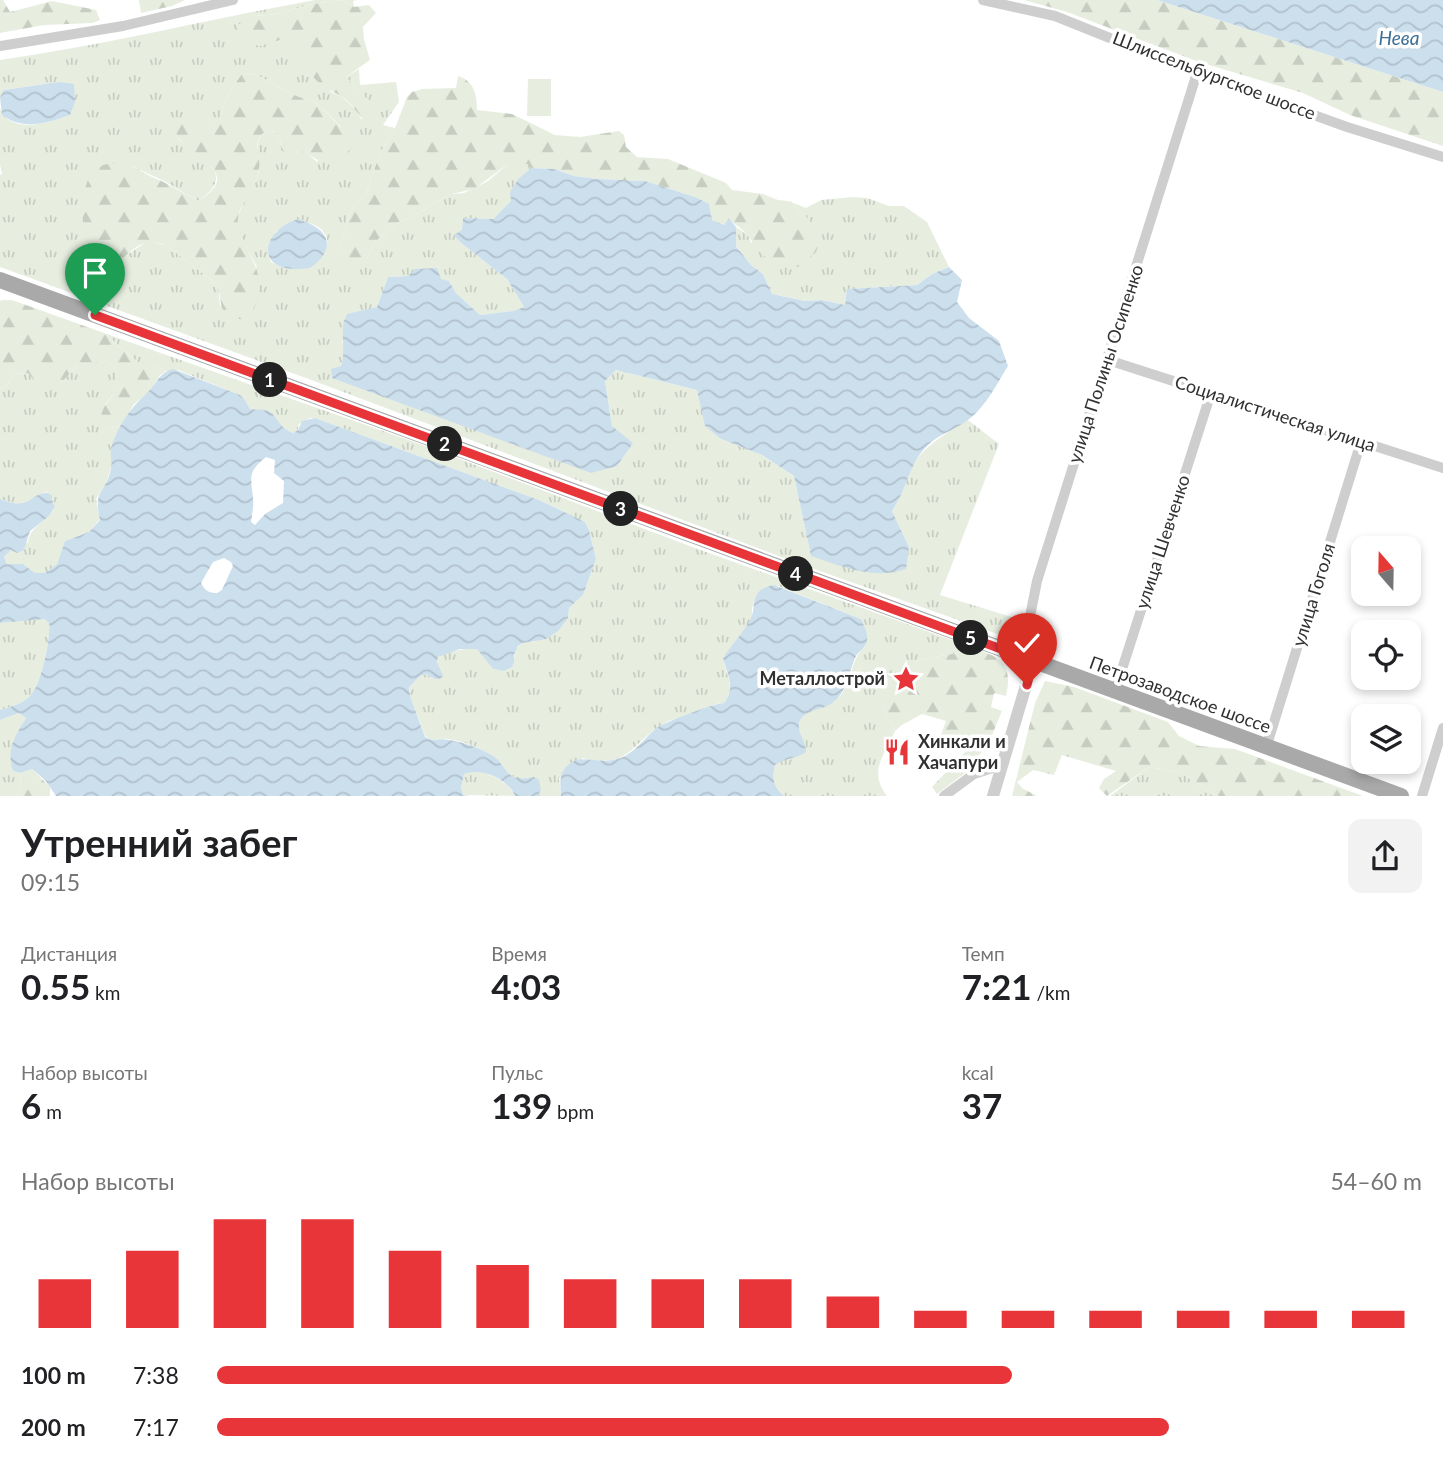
<!DOCTYPE html>
<html lang="ru">
<meta charset="utf-8">
<style>
:root{--surface:#fff;--page:#f2f2f2;--text:#202124;--muted:#757577;--accent:#e7353a}
body{margin:0;font-family:Lato,sans-serif;background:var(--page);color:var(--text);height:100vh;display:flex;flex-direction:column;font-size:26px;white-space:nowrap}
*{box-sizing:border-box;margin:0}
p{font-size:23px;color:var(--muted)}
.icon{flex:none;width:38px;height:38px;fill:none;stroke:currentColor;stroke-width:2;stroke-linecap:round;stroke-linejoin:round}
.map{position:relative;height:796px;overflow:hidden}
.drawer{display:flex;flex-direction:column;background:var(--surface);flex:1}
.drawer>*{flex:none}
.needle{width:46px;rotate:340deg}
.controls{position:absolute;left:1351px;top:536px;display:grid;gap:14px}
.controls a{display:grid;place-items:center;width:70px;height:70px;border-radius:14px;background:var(--surface);box-shadow:0 4px 10px #0003;font-size:35px}
.pin{position:absolute;display:grid;place-items:center;width:60px;height:60px;color:#fff;margin:-72px -30px;border-radius:50% 50% 50% 0;rotate:-45deg;box-shadow:0 0 7px #0007}
.pin .icon{rotate:45deg}
.km{position:absolute;width:35px;height:35px;margin:-18px;border-radius:50%;background:#222;color:#fff;font-size:19px;line-height:35px;text-align:center}
.round{display:grid;place-items:center;flex:none;width:74px;height:74px;border-radius:14px;background:var(--page)}
.head{display:flex;align-items:center;justify-content:space-between;height:119px;padding:0 21px}
h1{font-size:38px;font-weight:700;line-height:52px}
.stats{display:grid;grid-template-columns:repeat(3,1fr);gap:10px;height:119px;padding:7px 21px}
.stats div{display:grid;align-content:center}
.stats b{font-size:35px;font-weight:700}
.stats small{font-size:19px;font-weight:400}
.stats p{font-size:19px}
.chart{height:196px;padding:14px 21px}
.chart p{display:flex;justify-content:space-between}
.chart svg{width:100%;height:126px;margin-top:7px;stroke:var(--accent);stroke-width:6}
ul{padding:0 21px;list-style:none;font-size:23px}
li{display:grid;grid-template-columns:112px 84px 1fr;align-items:center;height:52px}
li i{height:18px;border-radius:9px;background:var(--accent)}
.map>svg:first-child{display:block}
</style>
<div class="map">
<svg width="1443" height="796" viewBox="0 0 1443 796">
<defs>
<pattern id="grass-tufts" width="24" height="20" patternUnits="userSpaceOnUse" patternTransform="scale(1.75)"><rect width="24" height="20" fill="#e7eee0"/><path d="M3 7l-1-3M5 7V3M7 7l1-3M15 17l-1-3M17 17v-4M19 17l1-3" fill="none" stroke="#c7cdc1"/></pattern>
<pattern id="forest-firs" width="22" height="20" patternUnits="userSpaceOnUse" patternTransform="scale(1.75)"><rect width="22" height="20" fill="#e7eee0"/><path d="M5 1l3.5 6h-7zM16 11l3.5 6h-7z" fill="#c7cdc1"/></pattern>
<pattern id="water-waves" width="16" height="10" patternUnits="userSpaceOnUse" patternTransform="scale(1.75)"><rect width="16" height="10" fill="#ccdfed"/><path d="M0 5q4-4 8 0t8 0" fill="none" stroke="#b0c0cc"/></pattern>
</defs>
<rect width="100%" height="100%" fill="#fff"/>
<!-- grass -->
<g fill="url(#grass-tufts)" fill-rule="evenodd">
<path d="M315,0h42l-4,1 1,6 -12,-7 -30,4 -35,10 -24,2 38,27 40,49 11,5 13,12 7,11 2,-24 -18,-19 13,-8 1,16 36,-3 3,20 -16,23 12,3 -1,3 -14,22 -13,38 -18,23 -6,24 -6,13 30,8 8,-17 22,-19 13,-5 41,-24 13,-1 24,-12 20,-17h21l2,4 -12,10 -8,23 -18,18 -30,-1 -2,25 46,36 17,28 -11,4 -33,4 -24,-22 -7,-12 -41,-5 -20,1 -11,30 -35,34 3,12 -4,13 271,60 -7,-45 11,-11 81,20 9,36 15,13 41,16 32,21 17,80 98,-9 -17,-36c11,-15 10,-26 18,-41 13,-24 35,-36 58,-50l31,24 -59,151 81,25 -4,14 -8,4 -209,-74 -486,-183 -314,-114v-92l2,-1 -2,-9v-57c10,28 51,14 70,7l-11,-33 -55,8 -4,7v-37c106,-15 210,-41 315,-60zM242,74l15,1 34,19 26,9 24,24 -24,35 -12,-11 -24,-1 -1,-11 -4,-8 -13,2c-11,13 -1,27 -5,42 -5,19 -23,33 -20,52 3,13 13,28 19,40l-37,39 -2,-21 -52,-40 -18,-4 -26,17 -38,-39 -1,-16 49,-37 34,16 32,19c40,-26 5,-43 -20,-62l33,-12 10,-9c2,-18 10,-29 21,-44zM303,220c5,3 11,4 15,7 28,18 -13,56 -47,35l-3,-9 8,-22z"/>
<polygon points="853,197 867,198 889,206 904,206 927,222 949,267 932,274 917,285 847,289 845,305 822,300 805,301 772,294 763,274 751,265 736,245 736,227 748,235 751,243 806,216 788,201 806,208 821,200"/>
<path d="M104,333l316,111 275,104 268,96 -5,9 -36,6 -18,11 -22,36 13,25c-11,25 -27,40 -8,65h-103c-11,-10 -12,-16 -9,-31l11,-7h7l13,-12c-5,-8 -10,-16 -6,-25 7,-15 31,-14 41,-26 12,-15 9,-36 24,-48l-4,-28 -83,-33 -21,9 -5,13v11l-29,39c3,16 13,30 1,45 -12,0 -20,7 -30,11 -11,4 -22,4 -31,10 -33,20 -33,45 -80,34l-24,20 2,18h-23l3,-6c-9,-5 -22,-9 -30,-15 -6,-4 -9,-12 -15,-16 -14,-12 -46,-24 -63,-19l-8,-4 -15,-40 -1,-9 11,-11 6,-2 9,5 3,-22c13,-6 25,-9 40,-8l15,20c6,1 11,3 16,-1 8,-5 3,-17 11,-23 5,-4 11,-2 16,-5 11,-6 21,-15 32,-22l1,-10 14,-13 13,-36 -7,-29 -4,-8 -46,-22 -224,-82h-5l-11,6 -2,9c-20,-1 -15,-14 -28,-21 -5,-2 -13,-2 -19,-3l-5,-9 -5,-5 -62,-25 -12,1 -12,-6h-13z"/>
<path d="M92,361h12l10,5 3,12 -1,12 -11,15 2,24 14,-4 -9,22 -1,21 -5,15 -10,16 4,20 -11,13 -24,9 -8,23 -12,9h-10l-12,-9h-16l-3,-7 7,-7 17,-8c3,-18 20,-20 27,-35l-6,-14 -3,-1c-21,11 -23,15 -46,7v-110l7,-4 8,-11 13,-1 8,10h25l18,-19z"/>
<path d="M34,619h10l5,4c2,15 -8,62 -19,73 -8,8 -20,11 -30,14v-87z"/>
<polygon points="19,713 26,718 17,733 13,771 20,773 21,786 16,796 0,796 0,720"/>
<polygon points="1149,767 1179,772 1218,796 1110,796"/>
<path d="M473,770c15,3 35,11 42,26l-53,-1 -1,-7 3,-14z"/>
</g>
<!-- forest -->
<g fill="url(#forest-firs)">
<polygon points="0,0 3,0 10,12 52,1 96,10 100,20 93,23 44,25 0,33"/>
<polygon points="139,0 185,0 172,6 141,13"/>
<path d="M342,0l12,7 15,-2 7,8 -13,14 1,12 6,21 -24,17 30,31 4,9 -8,9c-12,-7 -17,-19 -27,-27 -9,-7 -20,-9 -28,-18 -12,-13 -18,-34 -34,-42l-23,7 -15,-3 -6,-7 -1,-11 15,-9 24,-2 35,-10z"/>
<polygon points="1024,0 1157,0 1443,92 1443,146 1350,115 1303,93 1199,62 1067,12"/>
<path d="M242,74l15,1 34,19 26,9 35,36 -1,10c-19,16 -28,18 -46,2l-14,5 -10,-6 -1,-11 -4,-8 -13,2c-11,12 -2,21 -4,35 -1,7 -3,15 -6,21 -5,10 -14,17 -15,29 -1,8 2,14 5,21 14,32 27,47 5,80 -29,2 -26,-12 -30,-34l-52,-40c-32,-12 -38,17 -63,27l-12,-5c-10,-35 -23,-120 40,-101 7,2 13,7 19,10 17,7 32,16 48,25 43,-26 3,-40 -17,-60 -4,-4 -5,-10 -7,-15 11,-10 25,-4 38,0l9,-8c2,-18 10,-29 21,-44z"/>
<path d="M458,76c16,5 19,18 19,34l35,4 43,21 25,2 39,-6 5,4 2,12 11,10 31,2 58,24 6,7 31,4 15,6 10,1 18,15 16,21 -6,15 -18,15c-27,-3 -35,-8 -49,-30 -4,-7 -15,-12 -20,-19l-5,7 -12,-5 -17,-23 -50,-16 -47,-2 -24,-3 -20,-7 -23,-1 -3,-4h-20l-34,25 -23,5 -41,24 -13,5 -22,19 -8,17 -15,9 -12,-5 -3,-12 6,-13 6,-24 18,-23 13,-38 14,-22 13,-34 5,-5 10,-3 34,-1z"/>
<path d="M2,300h10l92,33 37,32h13l12,6 -6,4 -12,18 -14,11 -13,21 -14,4 -7,-6c2,-28 24,-23 14,-57l-10,-5 -25,3 -18,19 -11,4 -14,-4 -8,-10 -13,1 -8,11 -7,4v-88z"/>
<path d="M963,644c30,12 52,13 43,52l-12,-3 -3,14 11,4 -12,29 -21,30 -32,24 -5,-7 34,-36 -28,-8 8,-22 -24,-7 -20,11 -7,6 -13,-25 2,-19 20,-17 18,-11 36,-6z"/>
<polygon points="1045,681 1074,687 1168,722 1179,736 1199,746 1235,749 1363,796 1218,796 1179,772 1149,767 1107,796 1099,788 1104,779 1116,771 1062,755 1054,775 1033,770 1017,782 1022,788 1037,796 1012,796 1035,703"/>
<polygon points="32,769 50,787 50,796 16,796 21,786 20,773"/>
</g>
<!-- pitch -->
<polygon fill="#e7eee0" points="528,79 551,79 551,116 527,116"/>
<!-- water -->
<g fill="url(#water-waves)" fill-rule="evenodd">
<polygon points="1157,0 1443,0 1443,92"/>
<path d="M59,82l15,2 1,18 -5,13c-22,8 -47,16 -68,0l-2,-18 4,-7z"/>
<path d="M531,168l23,1 20,7 24,3 47,2 50,16 14,7 3,16 12,5 5,-7 7,9v19l15,19 12,9 9,20 33,7 17,-1 23,5 2,-16 70,-4 15,-11 17,-7 13,13 -5,22 12,16 30,23 9,25c-12,19 -23,43 -43,56 -11,8 -27,13 -37,23 -20,19 -21,45 -36,66l17,36 -3,22c-33,11 -63,-2 -95,-13l-17,-80 -32,-21 -41,-16 -16,-13 -8,-36 -81,-20 -11,11 7,45 21,17 -16,23 -26,7 -259,-95 -1,-9 10,-3c6,-18 -3,-34 6,-52l30,-7 11,-30 20,-1 7,-7 22,-1 4,11 8,2 7,12 24,22 33,-4 11,-4 -17,-28 -46,-36 -7,-8 8,-5 1,-12 30,1 18,-18 -1,-9 9,-14z"/>
<path d="M298,219c30,9 41,28 12,49 -57,9 -51,-37 -12,-49z"/>
<path d="M173,369l67,26 5,5 5,9c6,1 13,0 18,2 11,5 9,16 25,22l5,-3 4,-9 13,-3 224,82 46,22 4,8 7,29 -13,36 -14,13 -1,10 -10,13 -12,8 -23,4 -5,3 -4,9v7l-2,5 -8,4 -11,-2 -16,-20h-17l-22,8 -1,5 6,14 -3,3h-5l-9,-5 -6,2 -11,11 1,9 15,41 8,3c15,-4 52,8 64,19 5,5 9,13 15,17 7,4 15,2 22,1l5,3 2,10 -3,6h-23c-7,-17 -34,-29 -51,-22l-3,14 2,7 7,1h-414l-11,-16 -13,-11 -12,4 -7,-2c-7,-20 2,-36 13,-53l-7,-5 -19,7v-10c10,-3 22,-6 30,-14 11,-10 21,-58 19,-73l-5,-4 -44,4v-124c33,13 28,-7 49,-6l6,14 -6,9 -19,15 -6,19 -7,3 -6,-3 -7,7 3,7h16l12,9h10l12,-9 8,-23 24,-9 11,-12c-7,-32 5,-25 11,-51 1,-7 -1,-14 0,-21 6,-21 20,-41 35,-54 10,-9 12,-21 27,-25zM266,457l9,3 -1,13 10,8 -1,22 -18,11 -10,11 -4,-3c1,-8 3,-16 2,-24 -2,-21 -6,-26 13,-41zM224,558l7,4 2,4 -11,24 -5,3c-8,0 -12,-2 -16,-10l12,-21z"/>
<path d="M774,585l87,34c3,7 7,14 6,21 -1,9 -9,11 -12,18 -7,17 -8,37 -26,47 -9,5 -24,5 -29,16 -5,12 7,19 6,31 -10,7 -21,6 -31,13 -3,15 -2,21 9,31h-223c-1,-14 -3,-25 11,-34 15,-8 31,5 53,-6 13,-7 21,-20 33,-29 7,-5 57,-24 66,-24 12,-15 3,-29 -1,-45 8,-13 20,-25 27,-38 8,-13 -3,-30 24,-35z"/>
</g>
<g fill="none" stroke-linecap="round" stroke-linejoin="round">
<!-- minor -->
<g stroke="#cecece" stroke-width="10">
<polyline points="983,0 1055,16 1197,73 1347,127 1443,157"/>
<polyline points="0,46 123,26 233,0"/>
<polyline points="1108,360 1443,468"/>
<polyline points="1020,656 1026,637 1037,581 1197,73"/>
<polyline points="1115,691 1211,393"/>
<polyline points="1266,748 1361,442"/>
<polyline points="944,796 974,774 1002,765"/>
<polyline points="1422,796 1443,728"/>
</g>
<!-- tertiary -->
<polyline stroke="#cecece" stroke-width="12" points="993,796 1033,662"/>
<!-- primary -->
<polyline stroke="#a9a9a9" stroke-width="16" points="0,280 1401,796"/>
</g>
<g fill="none" stroke-linecap="round" stroke-linejoin="round">
<!-- route casing -->
<g stroke="#fff" stroke-width="14">
<polyline id="route" points="95,315 1020,656 1033,662 1027,685"/>
</g>
<!-- route -->
<use href="#route" stroke="#e7353a" stroke-width="9"/>
</g>
<!-- icons -->
<defs>
<g id="sight-bare" transform="scale(2.1)"><path d="M0-6L1.8-2.2L6-1.7L2.9 1.2L3.7 5.4L0 3.3L-3.7 5.4L-2.9 1.2L-6-1.7L-1.8-2.2Z" fill="#e7353a" stroke="#fff" stroke-width="2.5" paint-order="stroke"/></g>
<g id="restaurant-bare" transform="scale(2.1)"><path d="M-5-6h1v4h1v-4h1v4h1v-4h1v5L-1.5 .5V6h-2V.5L-5-1ZM5-6V6H3V1.5H1.5Q1.5-4 5-6Z" fill="#e7353a" stroke="#fff" stroke-width="2.5" paint-order="stroke"/></g>
</defs>
<g fill-rule="evenodd">
<use href="#sight-bare" x="906" y="679"/>
<use href="#restaurant-bare" x="897" y="752"/>
</g>
<g text-anchor="middle" stroke-width="7" stroke-linejoin="round" paint-order="stroke">
<!-- street labels -->
<g font-size="18" fill="#313131" stroke="#fff">
<text transform="translate(1214 76) rotate(21)" y="6">Шлиссельбургское шоссе</text>
<text transform="translate(1106 364) rotate(-72)" y="6">улица Полины Осипенко</text>
<text transform="translate(1275 414) rotate(18)" y="6">Социалистическая улица</text>
<text transform="translate(1163 542) rotate(-72)" y="6">улица Шевченко</text>
<text transform="translate(1314 595) rotate(-73)" y="6">улица Гоголя</text>
<text transform="translate(1180 695) rotate(20)" y="6">Петрозаводское шоссе</text>
</g>
<!-- poi labels -->
<g font-size="18" font-weight="bold" fill="#313131" stroke="#fff" text-anchor="end">
<text x="885" y="685">Металлострой</text>
<text x="918" y="748" text-anchor="start">Хинкали и<tspan x="918" dy="21">Хачапури</tspan></text>
</g>
<!-- water labels -->
<g font-size="19" font-style="italic" fill="#3d6f95" stroke="#fff">
<text x="1399" y="45">Нева</text>
</g>
</g>
</svg>
<div class="controls">
<a><svg class="needle" viewBox="-14 -14 28 28"><path d="M0-13l5 13h-10z" fill="#e53935"/><path d="M0 13l5-13h-10z" fill="#757577"/></svg></a>
<a><svg class="icon" aria-label="locate" viewBox="0 0 24 24"><circle cx="12" cy="12" r="6"/><path d="M12 2v4M12 18v4M2 12h4M18 12h4"/></svg></a>
<a><svg class="icon" aria-label="layers" viewBox="0 0 24 24"><path d="M12 4l9 5-9 5-9-5zM3 14l9 5 9-5"/></svg></a>
</div>
<div class="pin" style="left:95px;top:315px;background:#1e9e55"><svg class="icon" aria-label="arrive" viewBox="0 0 24 24"><path d="M6 21V4h12l-3 4 3 4H6"/></svg></div>
<div class="pin" style="left:1027px;top:685px;background:#d93025"><svg class="icon" aria-label="check" viewBox="0 0 24 24"><path d="M5 12l5 5 9-10"/></svg></div>
<b class="km" style="left:270px;top:380px">1</b>
<b class="km" style="left:445px;top:444px">2</b>
<b class="km" style="left:621px;top:509px">3</b>
<b class="km" style="left:796px;top:574px">4</b>
<b class="km" style="left:971px;top:638px">5</b>
</div>
<section class="drawer">
<div class="head"><div><h1>Утренний забег</h1><p>09:15</p></div><a class="round"><svg class="icon" aria-label="share" viewBox="0 0 24 24"><path d="M12 15V3M7 8l5-5 5 5M5 13v7h14v-7"/></svg></a></div>
<div class="stats">
<div><p>Дистанция</p><b>0.55<small> km</small></b></div>
<div><p>Время</p><b>4:03</b></div>
<div><p>Темп</p><b>7:21<small> /km</small></b></div>
</div>
<div class="stats">
<div><p>Набор высоты</p><b>6<small> m</small></b></div>
<div><p>Пульс</p><b>139<small> bpm</small></b></div>
<div><p>kcal</p><b>37</b></div>
</div>
<div class="chart"><p><span>Набор высоты</span>54–60 m</p>
<svg viewBox="0 0 160 44" preserveAspectRatio="none"><path d="M5 44V27M15 44V17M25 44V6M35 44V6M45 44V17M55 44V22M65 44V27M75 44V27M85 44V27M95 44V33M105 44V38M115 44V38M125 44V38M135 44V38M145 44V38M155 44V38"/></svg>
</div>
<ul>
<li><b>100 m</b>7:38<i style="width:66%"></i></li>
<li><b>200 m</b>7:17<i style="width:79%"></i></li>
</ul>
</section>
